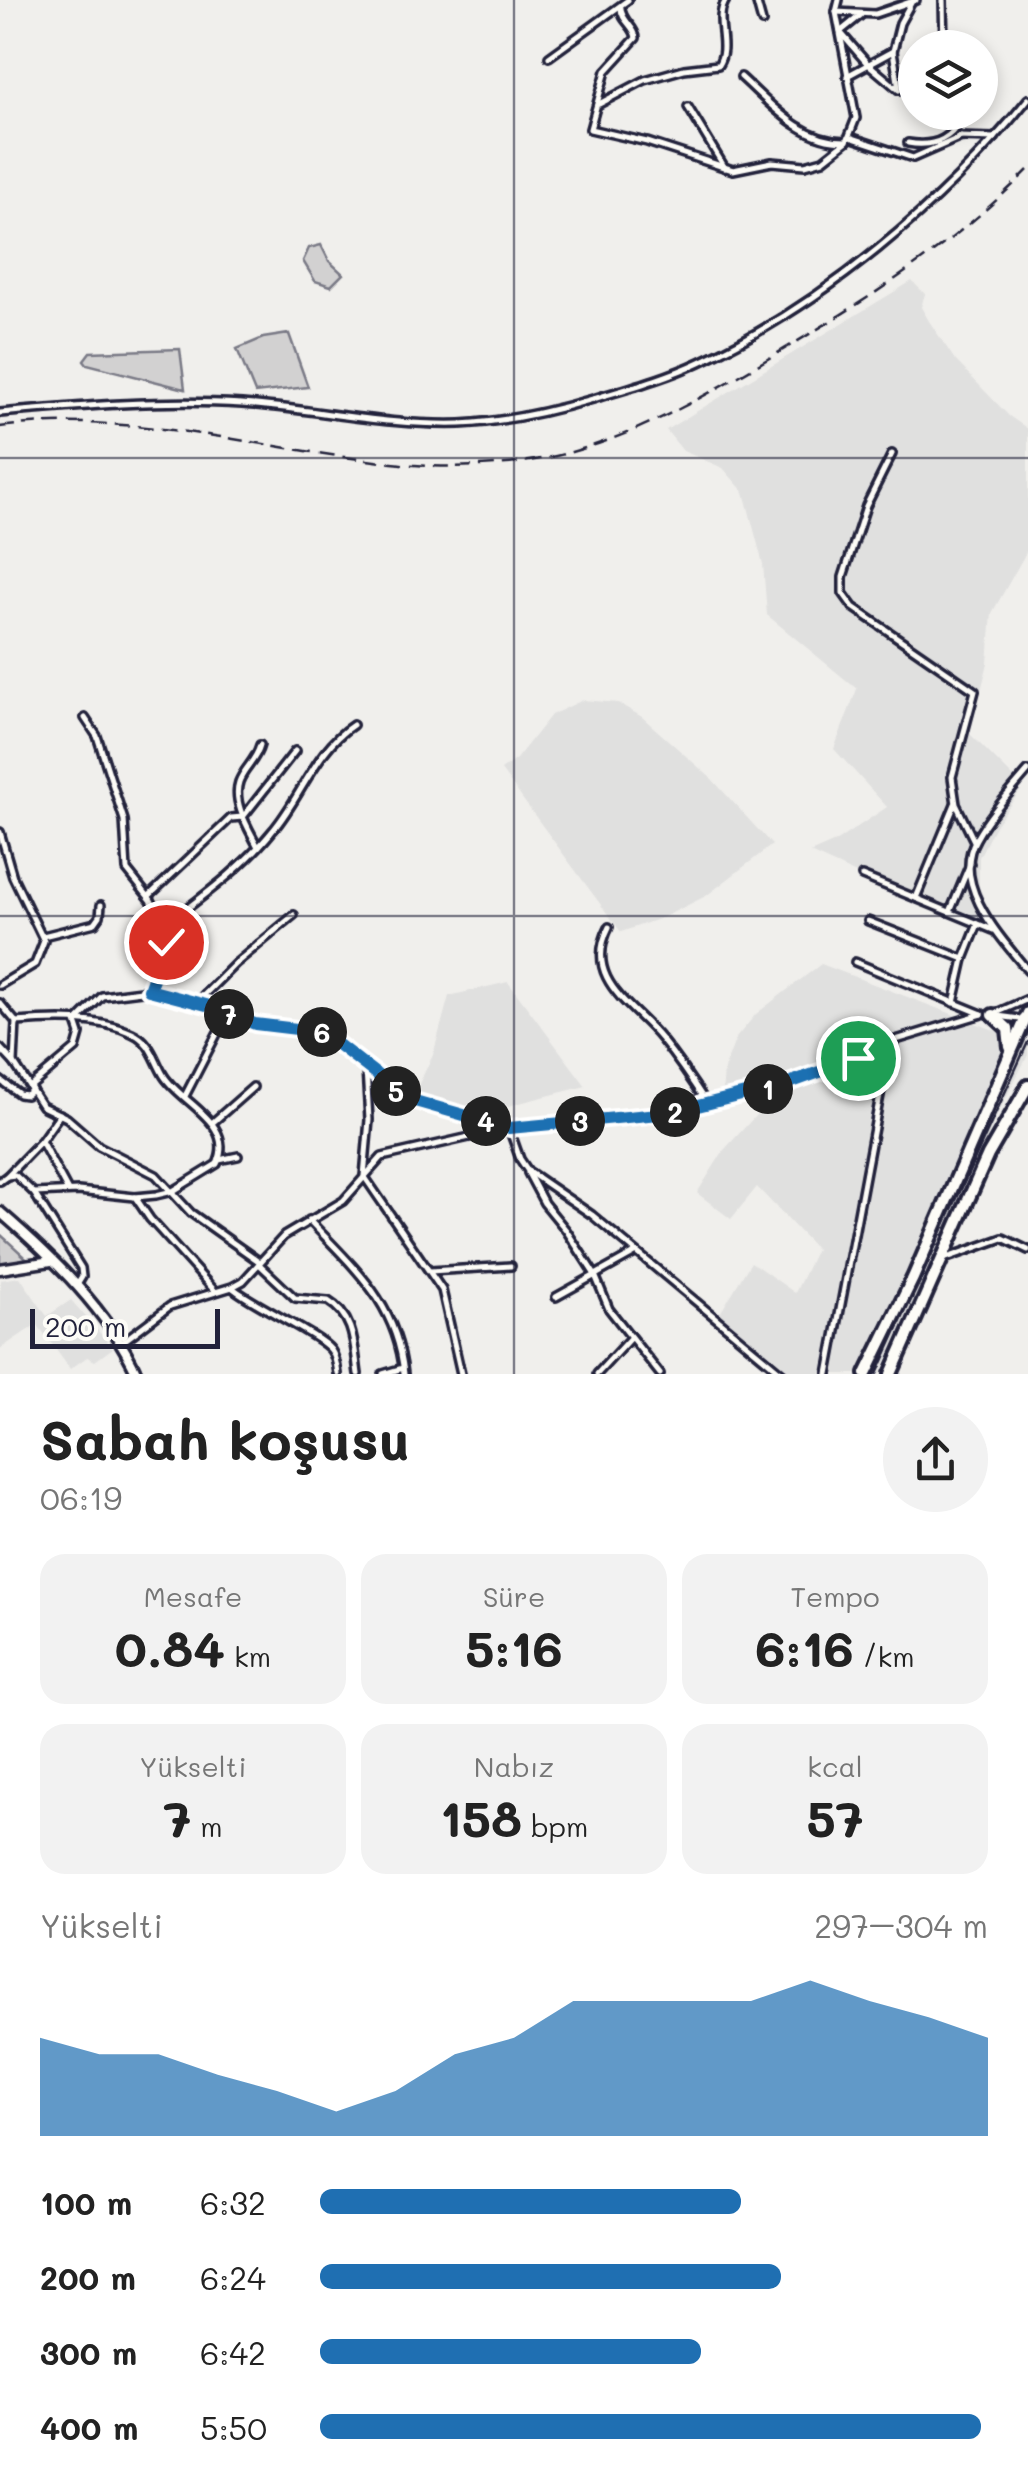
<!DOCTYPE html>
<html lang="tr">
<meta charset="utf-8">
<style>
:root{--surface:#fff;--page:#f2f2f2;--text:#222;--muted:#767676;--accent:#1f6fb2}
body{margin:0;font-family:Mali,sans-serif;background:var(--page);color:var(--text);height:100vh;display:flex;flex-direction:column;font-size:38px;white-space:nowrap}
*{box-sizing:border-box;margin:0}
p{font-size:32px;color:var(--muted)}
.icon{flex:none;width:55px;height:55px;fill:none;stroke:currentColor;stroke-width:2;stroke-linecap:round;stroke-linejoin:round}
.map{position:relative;height:1374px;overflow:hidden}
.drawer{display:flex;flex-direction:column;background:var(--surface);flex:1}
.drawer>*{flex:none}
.tools{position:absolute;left:898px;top:30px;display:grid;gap:20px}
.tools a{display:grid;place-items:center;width:100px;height:100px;border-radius:50%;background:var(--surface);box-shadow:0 5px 15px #0003;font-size:50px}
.scale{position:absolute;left:30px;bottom:25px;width:190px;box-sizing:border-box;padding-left:10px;border:5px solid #22223b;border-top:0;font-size:28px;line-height:35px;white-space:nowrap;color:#22223b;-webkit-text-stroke:8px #fdfcf7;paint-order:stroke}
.pin{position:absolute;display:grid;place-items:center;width:85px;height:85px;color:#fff;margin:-42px;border:5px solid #fff;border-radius:50%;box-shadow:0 2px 10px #0007}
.km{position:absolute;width:50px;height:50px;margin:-25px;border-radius:50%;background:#222;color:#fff;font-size:28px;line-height:50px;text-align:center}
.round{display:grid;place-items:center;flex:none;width:105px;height:105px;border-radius:52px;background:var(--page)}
.overview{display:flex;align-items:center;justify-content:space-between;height:170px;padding:0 40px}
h1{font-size:55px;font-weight:800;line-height:75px}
.stats{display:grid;grid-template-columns:repeat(3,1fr);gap:15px;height:170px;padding:10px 40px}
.stats div{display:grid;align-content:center;border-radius:25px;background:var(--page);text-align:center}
.stats b{font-size:50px;font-weight:800}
.stats small{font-size:28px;font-weight:400}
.stats p{font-size:28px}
.chart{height:280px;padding:20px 40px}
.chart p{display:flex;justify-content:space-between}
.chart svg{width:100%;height:180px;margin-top:10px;fill:var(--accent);opacity:.7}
ul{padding:0 40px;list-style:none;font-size:32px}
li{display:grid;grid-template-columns:160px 120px 1fr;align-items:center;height:75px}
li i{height:25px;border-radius:12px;background:var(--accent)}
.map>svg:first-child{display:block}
</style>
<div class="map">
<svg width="1028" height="1374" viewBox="0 0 1028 1374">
<rect width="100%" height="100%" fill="#f0efec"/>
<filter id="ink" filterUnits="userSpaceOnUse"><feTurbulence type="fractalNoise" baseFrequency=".01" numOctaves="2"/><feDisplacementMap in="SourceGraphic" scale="20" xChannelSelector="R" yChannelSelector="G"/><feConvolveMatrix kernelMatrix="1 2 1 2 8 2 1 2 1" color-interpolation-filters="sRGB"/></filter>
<g filter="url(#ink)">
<!-- built -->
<g fill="#e0e0df">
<polygon points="912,281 925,294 921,307 929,321 955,360 1009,416 1028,429 1028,549 992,613 988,663 970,734 1023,787 996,824 979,857 979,887 996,928 991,935 810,853 835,842 887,807 834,749 857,689 767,615 763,564 744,492 723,468 683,451 666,430"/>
<polygon points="583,700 618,703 642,717 712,779 772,845 706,896 664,917 621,932 501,770 516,759 551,715"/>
<polygon points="821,964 1028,1043 1028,1055 995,1119 913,1309 879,1374 784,1374 716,1320 751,1262 795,1293 816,1249 757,1187 731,1219 697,1193 724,1150 768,1102 722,1096 724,1069 736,1038 756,1014"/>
<polygon points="508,982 586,1086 473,1115 438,1111 410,1102 433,1055 449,996"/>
<polygon points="20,1277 47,1316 71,1300 113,1348 95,1361 87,1357 70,1369 37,1324 0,1349 0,1280"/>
</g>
<!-- green -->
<g fill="#d2d1d1" stroke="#7a7a86" stroke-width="2.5">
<polygon points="321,245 329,261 343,274 331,286 315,281 303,261 309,248"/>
<polygon points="289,334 308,387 255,393 237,349 263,338"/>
<polygon points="180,349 185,389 87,364 84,360 90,352"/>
<polygon points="0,1234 34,1265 0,1269"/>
</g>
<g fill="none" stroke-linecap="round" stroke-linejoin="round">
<!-- street casing -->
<g stroke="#22223b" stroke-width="12">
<g id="street">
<polyline points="756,0 762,22"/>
<polyline points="943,0 944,48"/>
<path d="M621,8c0,13 14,18 15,30l-30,33 -16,58 57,13 86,28 39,-8 33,3 18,-5 24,-19 9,-23 -20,-106 3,-12"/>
<polyline points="836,12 875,14 916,0"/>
<polyline points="861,15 840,32 867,63 899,90"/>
<polyline points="893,51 899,88"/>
<polyline points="549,57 628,0"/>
<polyline points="847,76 893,51 900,23 911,3"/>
<path d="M741,77c32,29 60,64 105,64"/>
<path d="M599,104l46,-24 39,-11 34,-4c13,-19 -5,-45 8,-65"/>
<polyline points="688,107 725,168"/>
<polyline points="850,137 913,158 961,137"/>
<polyline points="958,137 995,138"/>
<path d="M908,143c28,5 46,-5 57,-31"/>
<path d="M0,413c80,-7 161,-14 242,-9 73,5 144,22 218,20 46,-2 89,-12 133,-25 36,-11 73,-21 107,-37 123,-57 243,-158 328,-263"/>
<polyline points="892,454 866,506 843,577 843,593 853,607 975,691 952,777 956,804 974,841"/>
<polyline points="85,718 97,736 124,820 127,870 151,900 164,926 165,948 149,990"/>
<path d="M1028,771c-18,21 -39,44 -52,68 -26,45 26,100 52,132"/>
<polyline points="0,832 13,877 44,941 35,964 0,985"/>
<path d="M258,847c-9,-18 -26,-44 -19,-65 5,-14 17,-21 21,-37"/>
<polyline points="862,876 993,930"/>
<polyline points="149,896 231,818 243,817 295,751"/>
<polyline points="916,898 955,804"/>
<polyline points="950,912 970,864"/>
<polyline points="868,921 964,959 978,924"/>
<path d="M164,926c39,-30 79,-58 110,-97 27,-32 43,-81 79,-104"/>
<path d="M609,927c-27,53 25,78 52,112 17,21 32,43 46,65"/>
<polyline points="43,936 95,923 100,916 101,905"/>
<polyline points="855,962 982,1014"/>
<polyline points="197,1002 235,964 294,915"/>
<polyline points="0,1003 16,1022 14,1063 42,1106 67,1118 99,1146 156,1175 191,1213 260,1262"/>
<polyline points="954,1003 964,959"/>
<polyline points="994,1014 1028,999"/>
<polyline points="998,1016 1027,1020"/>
<path d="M16,1022c37,-3 82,-5 116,11 20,9 22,27 32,43 18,28 72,47 53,88l-44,27 -17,4 -21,2 -57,-6 -44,2"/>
<polyline points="0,1048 14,1063"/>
<polyline points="366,1069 369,1120 364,1176 442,1290 461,1374"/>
<polyline points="0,1080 19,1094 26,1095 32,1090"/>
<polyline points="31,1086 76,1048 80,1034 76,1022 102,996 149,990 210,1006 255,1024 316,1030 331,1037 371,1073 408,1099 509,1128 520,1159 528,1171 592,1215 783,1374"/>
<polyline points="185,1096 218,1032"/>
<polyline points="212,1123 253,1087"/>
<polyline points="41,1141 68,1191"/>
<polyline points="219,1160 238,1156"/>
<polyline points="528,1173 544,1203 566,1230 595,1275 609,1309 660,1374"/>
<polyline points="7,1176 41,1141 60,1114"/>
<polyline points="0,1181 7,1176 15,1175 34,1193 81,1268 82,1277 77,1285"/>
<polyline points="135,1197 150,1219 214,1290"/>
<path d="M309,1220c46,49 88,83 95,154"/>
<polyline points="944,1259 1003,1238 1028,1250"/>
<path d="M259,1264l36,34 33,3c27,16 26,45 30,73"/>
<polyline points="430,1271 511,1266"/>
<path d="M233,1288c22,18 87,47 98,62 5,7 6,16 7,24"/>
<polyline points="556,1297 635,1253"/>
<polyline points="121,1343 170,1306 232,1287 243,1281 284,1236 343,1201 382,1157 509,1128 656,1116 684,1110 789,1083 844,1064 896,1040 982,1014"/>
<polyline points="383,1374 403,1368"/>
<polyline points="597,1374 630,1338"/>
<polyline points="828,1374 884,1074 894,1043"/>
</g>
</g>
<!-- secondary casing -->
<g stroke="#22223b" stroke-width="15">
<g id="secondary">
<path d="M0,1212c51,44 109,99 137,162"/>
<polyline points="0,1269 51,1261"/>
</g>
</g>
<!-- highway casing -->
<g stroke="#22223b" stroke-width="18">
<g id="highway">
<polyline points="993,1015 1008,1029 1010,1047"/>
<polyline points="866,1374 913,1278 1028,1013"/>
<polyline points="891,1374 988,1155 1028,1086"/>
</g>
</g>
<!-- street -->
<use href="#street" stroke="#fdfcf7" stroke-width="5"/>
<!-- secondary -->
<use href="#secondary" stroke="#fdfcf7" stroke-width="8"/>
<!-- highway -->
<use href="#highway" stroke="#fdfcf7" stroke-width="10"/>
<!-- tram -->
<polyline stroke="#22223b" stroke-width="2.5" points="877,1374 1028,1042"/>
<!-- rail -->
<path stroke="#22223b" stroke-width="2.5" stroke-dasharray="15 8" stroke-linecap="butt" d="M0,427c132,-17 261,22 392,36 52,6 107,5 159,-6 79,-17 151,-59 220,-100 93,-55 181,-110 257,-187"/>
</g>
</g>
<g fill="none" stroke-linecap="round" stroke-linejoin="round" filter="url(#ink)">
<!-- route casing -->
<g stroke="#fff" stroke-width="20">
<polyline id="route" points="166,942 149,990 210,1006 255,1024 322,1032 408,1099 509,1128 670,1113 789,1083 858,1058"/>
</g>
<!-- route -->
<use href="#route" stroke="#1f6fb2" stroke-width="12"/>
</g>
<!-- grid -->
<path fill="none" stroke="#22223b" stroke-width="2.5" stroke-opacity="0.55" d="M514,0v1374M0,458h1028M0,916h1028"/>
</svg>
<div class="tools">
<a><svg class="icon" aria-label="layers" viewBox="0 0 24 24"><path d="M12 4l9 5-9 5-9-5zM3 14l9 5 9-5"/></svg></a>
</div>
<div class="scale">200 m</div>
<div class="pin" style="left:858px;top:1058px;background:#1e9e55"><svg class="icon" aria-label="arrive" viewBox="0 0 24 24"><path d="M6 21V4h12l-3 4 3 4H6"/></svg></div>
<div class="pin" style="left:166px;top:942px;background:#d93025"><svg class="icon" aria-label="check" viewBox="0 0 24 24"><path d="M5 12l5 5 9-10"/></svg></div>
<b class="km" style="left:768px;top:1089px">1</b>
<b class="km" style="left:675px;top:1112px">2</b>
<b class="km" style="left:580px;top:1121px">3</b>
<b class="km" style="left:486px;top:1121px">4</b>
<b class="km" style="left:396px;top:1091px">5</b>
<b class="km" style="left:322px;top:1032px">6</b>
<b class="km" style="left:229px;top:1014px">7</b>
</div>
<section class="drawer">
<div class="overview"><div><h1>Sabah koşusu</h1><p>06:19</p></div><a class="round"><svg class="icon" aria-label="share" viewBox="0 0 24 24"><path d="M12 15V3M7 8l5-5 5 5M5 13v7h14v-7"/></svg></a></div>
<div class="stats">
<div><p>Mesafe</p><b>0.84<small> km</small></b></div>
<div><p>Süre</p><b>5:16</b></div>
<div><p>Tempo</p><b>6:16<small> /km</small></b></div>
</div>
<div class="stats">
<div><p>Yükselti</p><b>7<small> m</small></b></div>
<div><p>Nabız</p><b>158<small> bpm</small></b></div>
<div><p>kcal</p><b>57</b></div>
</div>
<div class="chart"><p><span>Yükselti</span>297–304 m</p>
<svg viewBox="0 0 160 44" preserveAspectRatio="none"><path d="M0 44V20L10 24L20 24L30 29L40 33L50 38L60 33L70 24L80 20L90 11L100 11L110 11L120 11L130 6L140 11L150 15L160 20V44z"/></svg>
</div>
<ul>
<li><b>100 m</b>6:32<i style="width:63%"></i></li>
<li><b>200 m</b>6:24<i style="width:69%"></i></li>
<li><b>300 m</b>6:42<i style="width:57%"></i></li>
<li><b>400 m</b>5:50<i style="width:99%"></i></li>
</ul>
</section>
